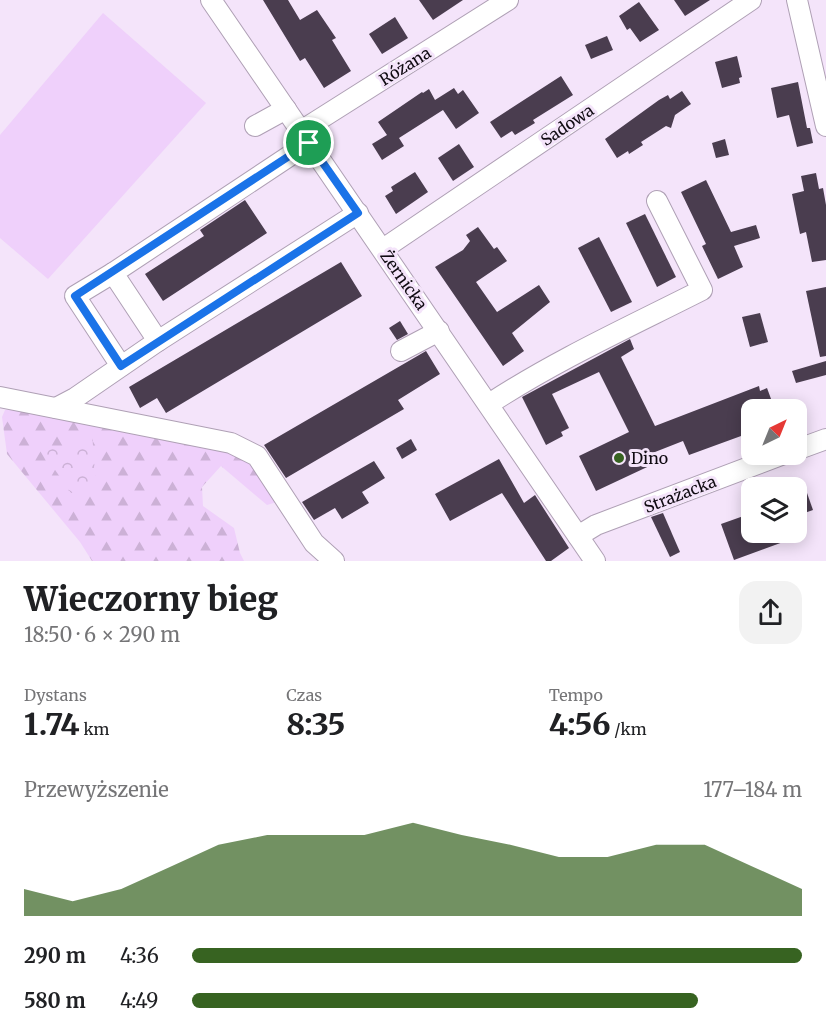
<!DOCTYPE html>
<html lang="pl">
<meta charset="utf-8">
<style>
:root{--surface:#fff;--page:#f2f2f2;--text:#202124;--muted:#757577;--accent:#376321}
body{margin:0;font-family:Merriweather,serif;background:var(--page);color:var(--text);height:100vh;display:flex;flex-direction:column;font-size:22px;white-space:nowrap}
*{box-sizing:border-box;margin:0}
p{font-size:20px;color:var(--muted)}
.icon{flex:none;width:33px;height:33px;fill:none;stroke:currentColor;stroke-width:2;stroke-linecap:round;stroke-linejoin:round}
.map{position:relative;height:561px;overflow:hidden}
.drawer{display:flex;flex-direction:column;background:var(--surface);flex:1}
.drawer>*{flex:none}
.needle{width:39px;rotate:43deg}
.controls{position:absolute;left:741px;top:399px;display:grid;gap:12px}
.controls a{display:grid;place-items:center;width:66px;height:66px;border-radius:12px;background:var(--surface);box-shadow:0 3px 15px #0003;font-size:30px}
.pin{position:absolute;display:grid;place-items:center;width:51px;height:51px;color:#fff;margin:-26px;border:3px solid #fff;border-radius:50%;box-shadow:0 2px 6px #0007}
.round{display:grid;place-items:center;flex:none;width:63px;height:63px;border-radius:18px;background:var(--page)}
.head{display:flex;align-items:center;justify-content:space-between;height:102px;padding:0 24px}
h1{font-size:33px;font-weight:800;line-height:45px}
.metrics{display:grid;grid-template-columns:repeat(3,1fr);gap:9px;height:102px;padding:6px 24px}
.metrics div{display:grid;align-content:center}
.metrics b{font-size:30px;font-weight:800}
.metrics small{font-size:16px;font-weight:400}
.metrics p{font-size:16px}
.chart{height:168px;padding:12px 24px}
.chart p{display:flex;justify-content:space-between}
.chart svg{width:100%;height:108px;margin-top:6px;fill:var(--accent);opacity:.7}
ul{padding:0 24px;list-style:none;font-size:20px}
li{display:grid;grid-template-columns:96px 72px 1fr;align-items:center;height:45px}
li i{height:15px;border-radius:8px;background:var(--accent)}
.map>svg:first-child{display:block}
</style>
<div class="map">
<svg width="826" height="561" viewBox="0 0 826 561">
<defs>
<pattern id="forest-firs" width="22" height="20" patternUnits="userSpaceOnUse" patternTransform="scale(1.5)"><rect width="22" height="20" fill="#efd0fb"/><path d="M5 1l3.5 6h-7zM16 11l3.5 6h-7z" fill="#ccb1d6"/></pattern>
<pattern id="park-crowns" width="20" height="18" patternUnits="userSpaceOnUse" patternTransform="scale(1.5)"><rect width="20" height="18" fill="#efd0fb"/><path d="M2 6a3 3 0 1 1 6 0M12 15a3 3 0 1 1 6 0" fill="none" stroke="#ccb1d6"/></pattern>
</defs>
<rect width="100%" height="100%" fill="#f4e4fa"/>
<!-- grass -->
<polygon fill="#efd0fb" points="103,13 206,103 48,279 0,238 0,135"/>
<!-- forest -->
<polygon fill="url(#forest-firs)" points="23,408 127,433 229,448 256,466 280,501 267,505 221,466 202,487 203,506 234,528 240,553 244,561 92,561 80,542 7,454 2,417 5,410"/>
<!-- park -->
<polygon fill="url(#park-crowns)" points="92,432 96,487 71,493 42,451 62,447"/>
<!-- building -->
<g fill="#4a3d4f">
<polygon points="263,0 288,0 300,20 317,10 336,38 332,40 351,71 324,88 305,58 300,61"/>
<polygon points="419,0 463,0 433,20"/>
<polygon points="674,0 710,0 685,16"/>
<polygon points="639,2 659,30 640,42 630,28 627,30 619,16"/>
<polygon points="395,17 408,38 382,54 369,34"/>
<polygon points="607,36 613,50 591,59 585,45"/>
<polygon points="737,56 742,77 739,78 740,83 722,88 715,62"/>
<polygon points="561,76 573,95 533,120 535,123 515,135 512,131 501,138 490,122"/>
<polygon points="798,82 807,128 810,128 813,143 797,147 789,115 777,118 771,88"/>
<polygon points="454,88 458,94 463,90 479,113 456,129 443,110 399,138 404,146 382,160 372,144 387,135 378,122 422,92 423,93 429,89 435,100"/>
<polygon points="682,91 691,104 675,115 671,128 666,126 641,142 643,145 629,154 628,151 617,158 605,139 659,100 668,95 670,99"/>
<polygon points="725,139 729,155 716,158 712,143"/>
<polygon points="459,144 474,167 453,181 438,158"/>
<polygon points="415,172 428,192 396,214 385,196 393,191 391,187"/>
<polygon points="816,173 819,189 823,188 826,205 826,260 812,262 806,232 800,234 792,194 804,191 801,176"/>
<polygon points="706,180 731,232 756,225 760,238 734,246 743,267 718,279 702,246 706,244 681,192"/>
<polygon points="245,200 267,233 163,301 145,274 204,236 200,230"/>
<polygon points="645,214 676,277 657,287 626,223"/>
<polygon points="478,227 494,249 497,247 507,261 476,282 497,312 539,285 550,302 512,333 524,351 503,366 435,267 463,250 470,241 466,235"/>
<polygon points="599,237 632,302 611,312 578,248"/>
<polygon points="341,262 362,296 166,413 157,398 140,408 129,387"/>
<polygon points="826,287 826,356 820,357 806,291"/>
<polygon points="760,313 768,342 750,347 742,317"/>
<polygon points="400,321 408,334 397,340 389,328"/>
<polygon points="630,339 634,349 621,357 655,426 759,386 760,391 767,388 774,407 767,410 752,410 752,432 689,455 683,441 655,452 660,461 596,491 579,456 629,432 599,372 552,394 569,428 561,432 563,436 546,445 522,397"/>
<polygon points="426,351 440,374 398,400 404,409 286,478 264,445"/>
<polygon points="826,361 826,375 796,383 792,371"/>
<polygon points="411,439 417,450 402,459 396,448"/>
<polygon points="499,459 524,503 535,495 569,548 551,561 546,561 502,493 450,521 435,494"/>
<polygon points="374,461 385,478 362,492 369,503 342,519 335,508 314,520 302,502"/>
<polygon points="807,493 813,510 796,516 796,497"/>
<polygon points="663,513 680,552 670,557 651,517"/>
<polygon points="752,513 752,532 805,532 805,534 734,560 721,524"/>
</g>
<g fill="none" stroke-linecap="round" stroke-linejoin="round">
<!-- minor casing -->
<g stroke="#afa0b5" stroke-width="22">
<g id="minor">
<polyline points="211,0 595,561"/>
<polyline points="797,0 826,126"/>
<polyline points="255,126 286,109"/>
<polyline points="301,131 508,0"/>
<polyline points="383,249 751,0"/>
<polyline points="113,273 75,296 121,366"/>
<polyline points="158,341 113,273 309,143"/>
<polyline points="401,351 439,331"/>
<polyline points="0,397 231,443 257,456 314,543 334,561"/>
<path d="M489,404c67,-44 142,-78 213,-114l-45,-89"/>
<polyline points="56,408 75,398 158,341 358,213"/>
<polyline points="796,450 826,439"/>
<polyline points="578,536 596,525 784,454"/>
</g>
</g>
<!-- minor -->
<use href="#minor" stroke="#fff" stroke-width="20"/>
</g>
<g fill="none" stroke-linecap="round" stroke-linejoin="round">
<!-- route casing -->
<g stroke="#fff" stroke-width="12">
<polygon id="route" points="309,143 358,213 121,366 75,296"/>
</g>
<!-- route -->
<use href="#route" stroke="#1a73e8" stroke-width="8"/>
</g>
<!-- markers -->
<circle fill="#376321" stroke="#f4e4fa" stroke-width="2" cx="619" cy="458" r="6"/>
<g text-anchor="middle" stroke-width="6" stroke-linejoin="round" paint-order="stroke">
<!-- street labels -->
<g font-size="16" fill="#0f0a11" stroke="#f4e4fa">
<text transform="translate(405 66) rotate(-32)" y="6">Różana</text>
<text transform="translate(567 125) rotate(-34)" y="6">Sadowa</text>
<text transform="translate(404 280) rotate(55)" y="6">Żernicka</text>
<text transform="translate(680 494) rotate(-21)" y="6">Strażacka</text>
</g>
<!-- poi labels -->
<g font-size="16" fill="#0f0a11" stroke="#f4e4fa" text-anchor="start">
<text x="631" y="464">Dino</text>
</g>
</g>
</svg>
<div class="controls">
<a><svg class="needle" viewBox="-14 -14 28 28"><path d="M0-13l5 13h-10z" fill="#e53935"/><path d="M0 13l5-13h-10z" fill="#757577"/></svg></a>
<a><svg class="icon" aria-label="layers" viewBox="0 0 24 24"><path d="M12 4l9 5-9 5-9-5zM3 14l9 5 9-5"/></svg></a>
</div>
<div class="pin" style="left:309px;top:143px;background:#1e9e55"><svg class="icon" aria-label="arrive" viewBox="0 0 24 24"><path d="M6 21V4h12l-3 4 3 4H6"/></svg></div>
</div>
<section class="drawer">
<div class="head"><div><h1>Wieczorny bieg</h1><p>18:50 · 6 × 290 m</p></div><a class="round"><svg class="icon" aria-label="share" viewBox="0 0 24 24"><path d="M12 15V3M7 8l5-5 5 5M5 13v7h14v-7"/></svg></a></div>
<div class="metrics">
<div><p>Dystans</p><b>1.74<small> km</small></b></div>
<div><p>Czas</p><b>8:35</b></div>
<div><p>Tempo</p><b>4:56<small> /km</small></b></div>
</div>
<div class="chart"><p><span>Przewyższenie</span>177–184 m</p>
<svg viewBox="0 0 160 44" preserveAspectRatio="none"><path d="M0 44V33L10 38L20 33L30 24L40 15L50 11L60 11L70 11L80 6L90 11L100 15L110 20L120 20L130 15L140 15L150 24L160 33V44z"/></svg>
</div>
<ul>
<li><b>290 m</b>4:36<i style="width:100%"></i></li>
<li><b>580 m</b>4:49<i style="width:83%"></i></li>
</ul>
</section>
